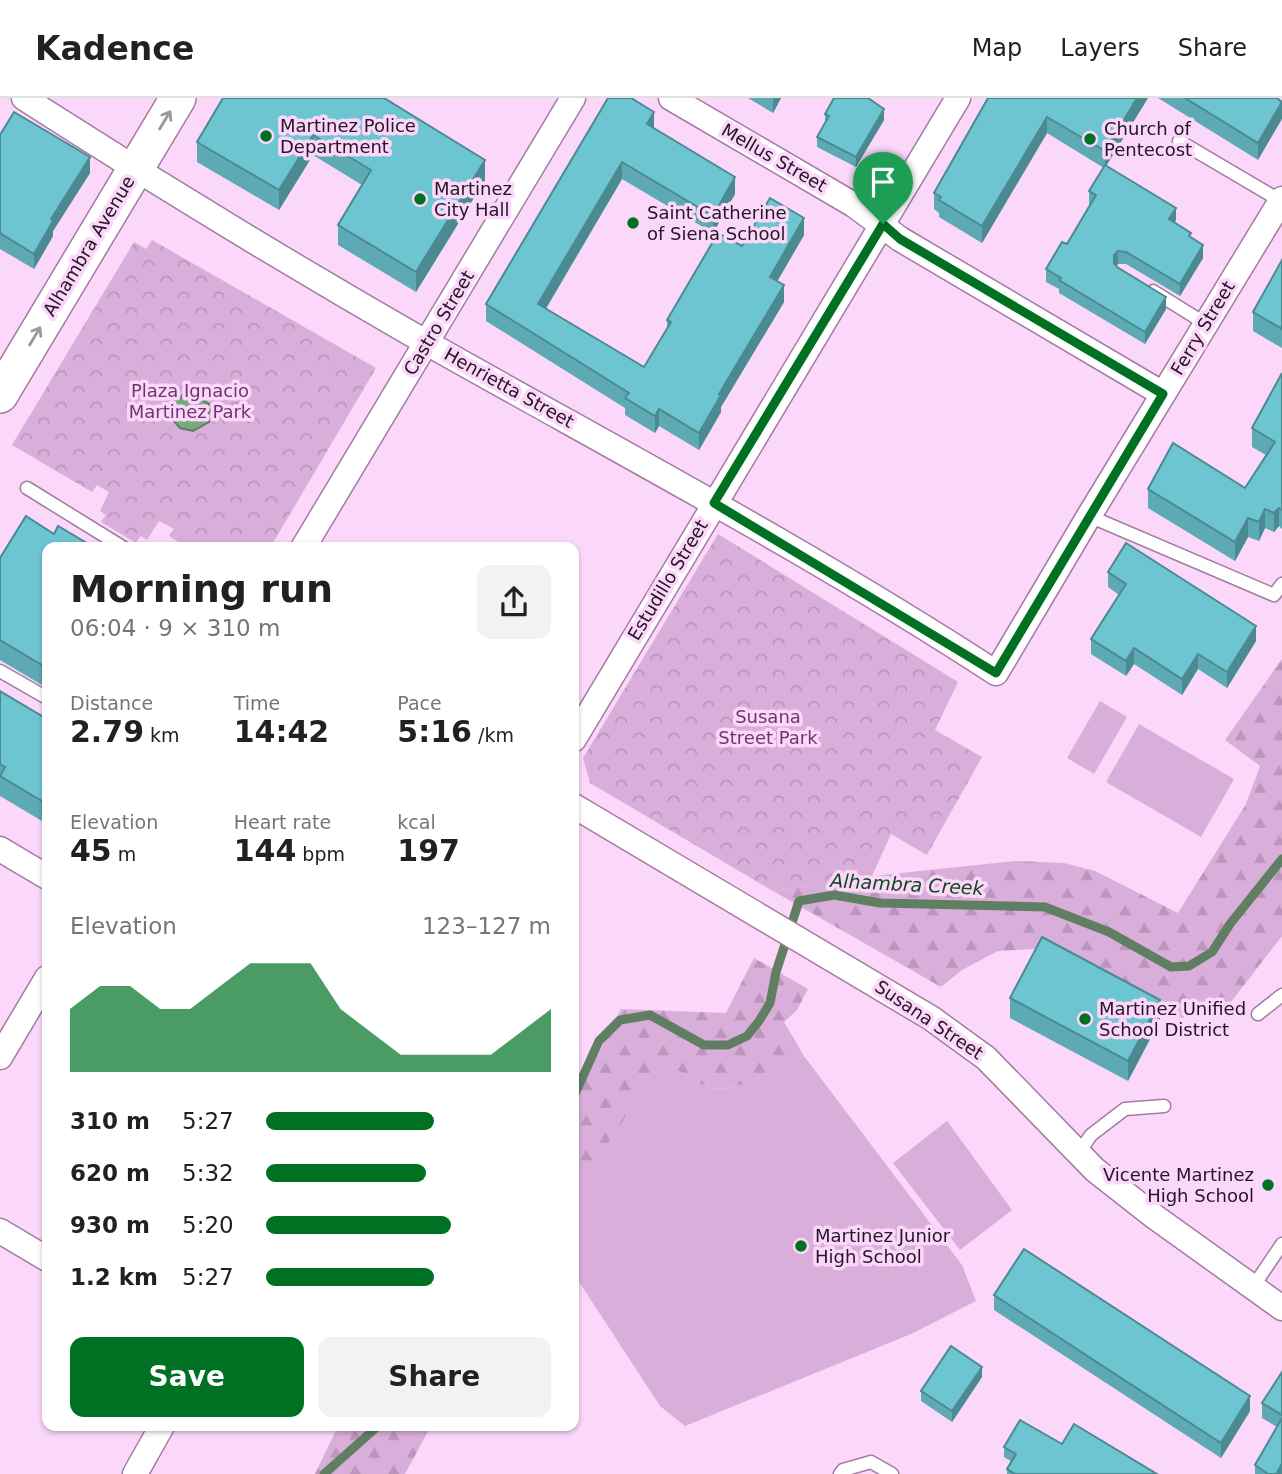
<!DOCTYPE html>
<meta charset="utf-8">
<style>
:root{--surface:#fff;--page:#f2f2f2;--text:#202124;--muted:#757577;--line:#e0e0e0;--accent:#007123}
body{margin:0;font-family:"DejaVu Sans",sans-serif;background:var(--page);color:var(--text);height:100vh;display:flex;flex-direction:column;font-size:26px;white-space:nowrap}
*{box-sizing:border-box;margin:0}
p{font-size:23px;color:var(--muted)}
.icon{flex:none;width:38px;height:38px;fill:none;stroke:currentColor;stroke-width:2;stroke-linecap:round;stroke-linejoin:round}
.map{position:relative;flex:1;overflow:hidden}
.sheet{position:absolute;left:42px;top:444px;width:537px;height:889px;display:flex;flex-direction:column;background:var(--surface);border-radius:14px;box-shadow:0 2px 5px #0004}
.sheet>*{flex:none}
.pin{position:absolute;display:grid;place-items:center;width:60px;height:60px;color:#fff;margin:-72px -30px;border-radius:50% 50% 50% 0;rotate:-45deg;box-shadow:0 0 7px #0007}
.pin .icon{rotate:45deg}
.round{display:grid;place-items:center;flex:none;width:74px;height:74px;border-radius:14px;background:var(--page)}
.summary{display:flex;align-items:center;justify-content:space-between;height:119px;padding:0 28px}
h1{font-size:38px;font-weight:700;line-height:52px}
.figures{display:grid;grid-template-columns:repeat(3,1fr);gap:10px;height:119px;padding:7px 28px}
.figures div{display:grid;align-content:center}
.figures b{font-size:30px;font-weight:700}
.figures small{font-size:19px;font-weight:400}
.figures p{font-size:19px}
.chart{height:196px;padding:14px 28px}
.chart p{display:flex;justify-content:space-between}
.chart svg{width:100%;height:126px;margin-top:7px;fill:var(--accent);opacity:.7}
.action{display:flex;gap:14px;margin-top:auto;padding:14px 28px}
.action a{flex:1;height:80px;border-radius:14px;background:var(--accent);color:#fff;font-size:28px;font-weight:700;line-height:80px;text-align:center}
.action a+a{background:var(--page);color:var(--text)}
ul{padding:0 28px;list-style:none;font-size:23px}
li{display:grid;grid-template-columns:112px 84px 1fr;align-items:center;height:52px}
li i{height:18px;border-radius:9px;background:var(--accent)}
header{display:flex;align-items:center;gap:42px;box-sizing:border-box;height:98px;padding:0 35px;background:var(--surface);border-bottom:2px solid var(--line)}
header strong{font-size:33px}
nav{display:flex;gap:38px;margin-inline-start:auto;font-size:24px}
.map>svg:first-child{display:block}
</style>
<header>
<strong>Kadence</strong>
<nav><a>Map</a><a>Layers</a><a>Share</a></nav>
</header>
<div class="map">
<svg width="1282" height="1376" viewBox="0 0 1282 1376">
<defs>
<pattern id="forest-firs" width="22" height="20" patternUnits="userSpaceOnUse" patternTransform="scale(1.75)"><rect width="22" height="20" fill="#daaeda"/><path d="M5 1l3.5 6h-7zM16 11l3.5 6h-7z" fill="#bb95bb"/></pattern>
<pattern id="park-crowns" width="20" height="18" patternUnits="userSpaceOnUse" patternTransform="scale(1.75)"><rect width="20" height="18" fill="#daaeda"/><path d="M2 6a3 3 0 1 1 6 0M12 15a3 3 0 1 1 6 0" fill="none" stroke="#bb95bb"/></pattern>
</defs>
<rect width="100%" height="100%" fill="#fbd7fa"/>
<!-- forest -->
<g fill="url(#forest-firs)">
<polygon points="1282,561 1282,838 1227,909 1182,920 1058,850 998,853 962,872 941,889 773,793 872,778 1015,763 1064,765 1095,773 1178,815 1246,706 1260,668 1225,642"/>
<path d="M754,860l54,31 -11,21 -13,12 20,34c-24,10 -67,38 -93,32 -16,-4 -34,-19 -48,-27l-89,134v-93l47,-93 105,4z"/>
<polygon points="338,1328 431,1328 405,1376 315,1376"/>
</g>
<!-- park -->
<g fill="url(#park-crowns)">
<polygon points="152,142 376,270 270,450 187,450 169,438 174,431 159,423 147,442 141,438 136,445 101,424 106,417 100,413 109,394 97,387 92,394 12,347 134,144 146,151"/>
<polygon points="718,436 958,584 935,632 982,659 927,757 891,736 872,778 773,793 590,685 583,660"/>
</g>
<!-- pitch -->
<g fill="#daaeda">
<polygon points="1100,603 1127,619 1094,676 1067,660"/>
<polygon points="1139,626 1234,681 1201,739 1106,684"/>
<path d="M804,958l158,209 14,36 -65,33 -226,92 -25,-20 -86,-132v-79l89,-135c14,9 32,24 48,28 26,6 69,-22 93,-32z"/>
<polygon points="947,1023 1012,1112 960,1152 893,1065"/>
</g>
<!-- water -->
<polygon fill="#78ab7c" stroke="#5f7e62" stroke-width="2" points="189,294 202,297 204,303 209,306 207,310 210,312 208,317 209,324 193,333 180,330 173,322 175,318 172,315 174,303 181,300 183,296 187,297"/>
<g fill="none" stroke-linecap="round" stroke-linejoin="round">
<!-- stream -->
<g stroke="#5f7e62" stroke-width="9">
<polyline points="574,998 599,943 620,922 650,917 704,947 728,947 747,938 759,923 770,905 776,874 799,803 834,797 880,805 1045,809 1109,834 1171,869 1189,868 1212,854 1230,826 1282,761"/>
<polyline points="324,1376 378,1328"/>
</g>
<!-- lane casing -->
<g stroke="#a37ba3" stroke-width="15">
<g id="lane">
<polyline points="1179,43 1281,103"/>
<polyline points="1153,193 1206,226"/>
<polyline points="27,390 124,450"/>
<polyline points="1089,418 1274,497 1282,486"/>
<polyline points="0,573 47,600"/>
<polyline points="1258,916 1282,897"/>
<polyline points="1078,1056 1091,1037 1125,1011 1164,1008"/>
<polyline points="1253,1189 1282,1146"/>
<polyline points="840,1376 843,1372 871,1364 892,1376"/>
</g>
</g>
<!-- street casing -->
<g stroke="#a37ba3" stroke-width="27">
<g id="street">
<path d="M24,0c132,85 267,167 403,245 191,108 385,210 569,330l93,-157 193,-317"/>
<polyline points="671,0 854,107 900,141 1163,296"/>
<polyline points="303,450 573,0"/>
<polyline points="574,641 958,0"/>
<polyline points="574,708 931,920 986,960 1095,1072 1155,1119 1282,1210"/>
<polyline points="0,751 47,779"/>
<polyline points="0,959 47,880"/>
<polyline points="0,1133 47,1161"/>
<polyline points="135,1376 162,1328"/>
</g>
</g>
<!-- secondary casing -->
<g stroke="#a37ba3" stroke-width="38">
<polyline id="secondary" points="0,297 178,0"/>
</g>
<!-- lane -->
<use href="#lane" stroke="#fff" stroke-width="12"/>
<!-- street -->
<use href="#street" stroke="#fff" stroke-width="24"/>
<!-- secondary -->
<use href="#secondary" stroke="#fff" stroke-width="35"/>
</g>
<!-- wall -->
<g fill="#5da9b4">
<polygon points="223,0 485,82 416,194 338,147 338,127 362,87 313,57 279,112 197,64 197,44"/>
<polygon points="748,0 781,0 773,15"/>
<polygon points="988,0 1148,0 1106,67 1176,122 1175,124 1191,139 1203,160 1180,198 1126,166 1118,166 1117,168 1166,211 1145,246 1059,195 1059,191 1046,184 1046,171 1067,146 1090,106 1089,106 1089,93 1104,70 1047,35 982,145 939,119 939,115 934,111 934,95"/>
<polygon points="1158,0 1277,0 1258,62"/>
<polygon points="825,16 884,22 856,69 817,49 817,39 825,26"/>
<polygon points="654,31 735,96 713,135 622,81 546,211 644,269 667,230 667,222 742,148 804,137 777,183 784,204 721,309 721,314 699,352 659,328 655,335 625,317 625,310 486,223 486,206"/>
<polygon points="0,37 90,75 53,133 53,138 34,171 0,151"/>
<polygon points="1282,162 1282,250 1253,233 1253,214"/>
<polygon points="1282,275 1282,431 1279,428 1274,434 1265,430 1259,443 1248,439 1235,463 1148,410 1148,391 1245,390 1266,357 1252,349 1252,330"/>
<polygon points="47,450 47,590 0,562 0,460"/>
<polygon points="1108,474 1256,543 1227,590 1198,571 1182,597 1134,566 1126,578 1091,556 1091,541 1119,497 1108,489"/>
<polygon points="0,593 47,621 47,726 0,698"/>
<polygon points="1010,900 1160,922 1128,983 1010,920"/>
<polygon points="994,1197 1250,1313 1221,1360 994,1212"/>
<polygon points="1282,1274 1282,1376 1255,1376 1255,1367 1277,1329 1262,1320 1262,1305"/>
<polygon points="982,1279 952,1324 921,1303 921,1293"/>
<polygon points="1062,1346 1157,1376 1007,1376 1007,1371 1011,1363 1004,1359 1004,1349"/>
</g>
<!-- shaded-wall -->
<g fill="#4c8a92">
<polygon points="774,0 781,0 773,15 773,3"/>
<polygon points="1137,0 1148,0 1105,70 1105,53"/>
<polygon points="1282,4 1282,21 1258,62 1258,45"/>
<polygon points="884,11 884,22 856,69 856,59"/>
<polygon points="654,14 654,31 647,26"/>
<polygon points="1047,19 1047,35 982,145 982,128"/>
<polygon points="313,37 313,57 279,112 279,92"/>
<polygon points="90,59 90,75 53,133 53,138 34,171 34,156 51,121"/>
<polygon points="485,62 485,82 416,194 416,174"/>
<polygon points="622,64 622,81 538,223 538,206"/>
<polygon points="735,79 735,96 713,135 713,118"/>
<polygon points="1176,110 1176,122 1169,133 1169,121"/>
<polygon points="804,120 804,137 770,196 770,179"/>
<polygon points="1203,147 1203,160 1180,198 1180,186"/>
<polygon points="1118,153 1118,166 1114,170 1114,157"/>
<polygon points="784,187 784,204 721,309 721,314 699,352 699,335 719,296"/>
<polygon points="1166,199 1166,211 1145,246 1145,234"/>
<polygon points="659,311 659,328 655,335 655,318"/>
<polygon points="1279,410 1279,428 1274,434 1274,415"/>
<polygon points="1265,411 1265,430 1259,443 1259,424"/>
<polygon points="1248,420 1248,439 1235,463 1235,444"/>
<polygon points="1256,528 1256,543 1227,590 1227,574"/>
<polygon points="1134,550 1134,566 1126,578 1126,563"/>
<polygon points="1198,556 1198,571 1182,597 1182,581"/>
<polygon points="1160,902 1160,922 1128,983 1128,963"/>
<polygon points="982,1269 982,1279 952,1324 952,1313"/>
<polygon points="1250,1298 1250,1313 1221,1360 1221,1345"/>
<polygon points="1282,1366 1282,1376 1276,1376"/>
</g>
<!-- building -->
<g fill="#6cc5d1" stroke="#4c8a92" stroke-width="2">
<polygon points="223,0 384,0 485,62 416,174 338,127 371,72 313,37 279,92 197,44"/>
<polygon points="608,0 631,0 654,14 647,26 735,79 713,118 622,64 538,206 644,269 671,224 667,222 718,135 742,148 770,100 804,120 770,179 784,187 719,296 721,297 699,335 659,311 655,318 625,300 629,295 486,206"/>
<polygon points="834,0 868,0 884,11 856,59 817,39 829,18 825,16"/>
<polygon points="988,0 1137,0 1105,53 1047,19 982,128 939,102 941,99 934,95"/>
<polygon points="1185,0 1277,0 1282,4 1258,45"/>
<polygon points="14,14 90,59 51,121 53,123 34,156 0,135 0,37"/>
<polygon points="1105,67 1176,110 1169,121 1191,135 1189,138 1203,147 1180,186 1126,154 1118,153 1114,157 1114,165 1117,169 1166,199 1145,234 1059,182 1061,180 1046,171 1062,144 1067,146 1096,97 1089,93"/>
<polygon points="1282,162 1282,231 1253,214"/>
<polygon points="1282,275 1282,412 1279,410 1274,415 1265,411 1259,424 1248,420 1235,444 1148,391 1173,345 1245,390 1275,344 1252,330"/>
<polygon points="26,418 54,436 58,428 95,450 47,450 47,570 0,542 0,460"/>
<polygon points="1126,445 1256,528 1227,574 1198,556 1182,581 1134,550 1126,563 1091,541 1126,486 1108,474"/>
<polygon points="0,593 47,621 47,706 0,678 5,669 0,666"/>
<polygon points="1042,839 1160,902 1128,963 1010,900"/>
<polygon points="1024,1151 1250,1298 1221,1345 994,1197"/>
<polygon points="951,1248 982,1269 952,1313 921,1293"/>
<polygon points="1282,1274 1282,1317 1262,1305"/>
<polygon points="1282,1320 1282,1366 1276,1376 1268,1376 1255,1367"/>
<polygon points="1020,1322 1062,1346 1074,1326 1157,1376 1015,1376 1007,1371 1016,1356 1004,1349"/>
</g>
<!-- one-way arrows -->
<defs><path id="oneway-shaft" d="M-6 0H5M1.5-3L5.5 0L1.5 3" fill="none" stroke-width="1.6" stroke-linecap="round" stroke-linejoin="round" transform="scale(1.75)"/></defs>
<g stroke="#9d969d">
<use href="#oneway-shaft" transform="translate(165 22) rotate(-59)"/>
<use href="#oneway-shaft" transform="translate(35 238) rotate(-59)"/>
</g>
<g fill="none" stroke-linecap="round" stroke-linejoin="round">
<!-- route casing -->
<g stroke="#fff" stroke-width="14">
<polygon id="route" points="883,126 900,141 1163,296 996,575 714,405"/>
</g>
<!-- route -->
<use href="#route" stroke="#007123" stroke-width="9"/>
</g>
<!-- markers -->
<g fill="#007123" stroke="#fbd7fa" stroke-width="2.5">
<circle cx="266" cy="38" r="7"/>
<circle cx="1090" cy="41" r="7"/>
<circle cx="420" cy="101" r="7"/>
<circle cx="633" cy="125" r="7"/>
<circle cx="1085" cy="921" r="7"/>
<circle cx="1268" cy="1087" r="7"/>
<circle cx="801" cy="1148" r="7"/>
</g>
<g text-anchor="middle" stroke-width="7" stroke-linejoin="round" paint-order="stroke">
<!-- poi labels -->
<g font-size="18" fill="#251525" stroke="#fbd7fa" text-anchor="start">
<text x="280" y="34">Martinez Police<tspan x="280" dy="21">Department</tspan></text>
<text x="1104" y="37">Church of<tspan x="1104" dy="21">Pentecost</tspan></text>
<text x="434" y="97">Martinez<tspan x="434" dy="21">City Hall</tspan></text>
<text x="647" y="121">Saint Catherine<tspan x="647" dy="21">of Siena School</tspan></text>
<text x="1099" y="917">Martinez Unified<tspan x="1099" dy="21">School District</tspan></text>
<text x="1254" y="1083" text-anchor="end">Vicente Martinez<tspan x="1254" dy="21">High School</tspan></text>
<text x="815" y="1144">Martinez Junior<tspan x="815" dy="21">High School</tspan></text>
</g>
<!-- street labels -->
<g font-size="18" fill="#251525" stroke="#fbd7fa">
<text transform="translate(774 60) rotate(30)" y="6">Mellus Street</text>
<text transform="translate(89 148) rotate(-59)" y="6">Alhambra Avenue</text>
<text transform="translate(439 225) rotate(-59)" y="6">Castro Street</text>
<text transform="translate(1203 230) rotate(-59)" y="6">Ferry Street</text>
<text transform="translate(509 290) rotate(29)" y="6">Henrietta Street</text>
<text transform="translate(668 482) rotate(-59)" y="6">Estudillo Street</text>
<text transform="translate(929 922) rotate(34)" y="6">Susana Street</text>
</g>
<!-- park labels -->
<g font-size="18" fill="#703572" stroke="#fbd7fa">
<text x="190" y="299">Plaza Ignacio<tspan x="190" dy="21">Martinez Park</tspan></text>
<text x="768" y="625">Susana<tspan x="768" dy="21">Street Park</tspan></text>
</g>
<!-- water labels -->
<g font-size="19" font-style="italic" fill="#10481b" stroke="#fbd7fa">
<text transform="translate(907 786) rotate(3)" y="7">Alhambra Creek</text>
</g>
</g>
</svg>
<div class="pin" style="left:883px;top:126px;background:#1e9e55"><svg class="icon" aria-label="arrive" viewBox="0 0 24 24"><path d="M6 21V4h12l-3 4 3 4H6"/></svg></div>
<section class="sheet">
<div class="summary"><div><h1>Morning run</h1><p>06:04 · 9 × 310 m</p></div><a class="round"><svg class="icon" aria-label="share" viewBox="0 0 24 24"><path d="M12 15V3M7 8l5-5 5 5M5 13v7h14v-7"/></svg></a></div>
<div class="figures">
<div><p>Distance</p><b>2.79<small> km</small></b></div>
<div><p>Time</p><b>14:42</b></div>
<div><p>Pace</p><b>5:16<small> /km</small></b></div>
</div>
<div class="figures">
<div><p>Elevation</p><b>45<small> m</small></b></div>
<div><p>Heart rate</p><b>144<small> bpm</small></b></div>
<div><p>kcal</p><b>197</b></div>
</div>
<div class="chart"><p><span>Elevation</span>123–127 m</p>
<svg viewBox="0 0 160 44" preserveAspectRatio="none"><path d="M0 44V22L10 14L20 14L30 22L40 22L50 14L60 6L70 6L80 6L90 22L100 30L110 38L120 38L130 38L140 38L150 30L160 22V44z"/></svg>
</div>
<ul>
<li><b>310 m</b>5:27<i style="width:59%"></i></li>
<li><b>620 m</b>5:32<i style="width:56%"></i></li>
<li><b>930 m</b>5:20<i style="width:65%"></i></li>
<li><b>1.2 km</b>5:27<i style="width:59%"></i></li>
</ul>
<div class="action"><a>Save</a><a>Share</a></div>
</section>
</div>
